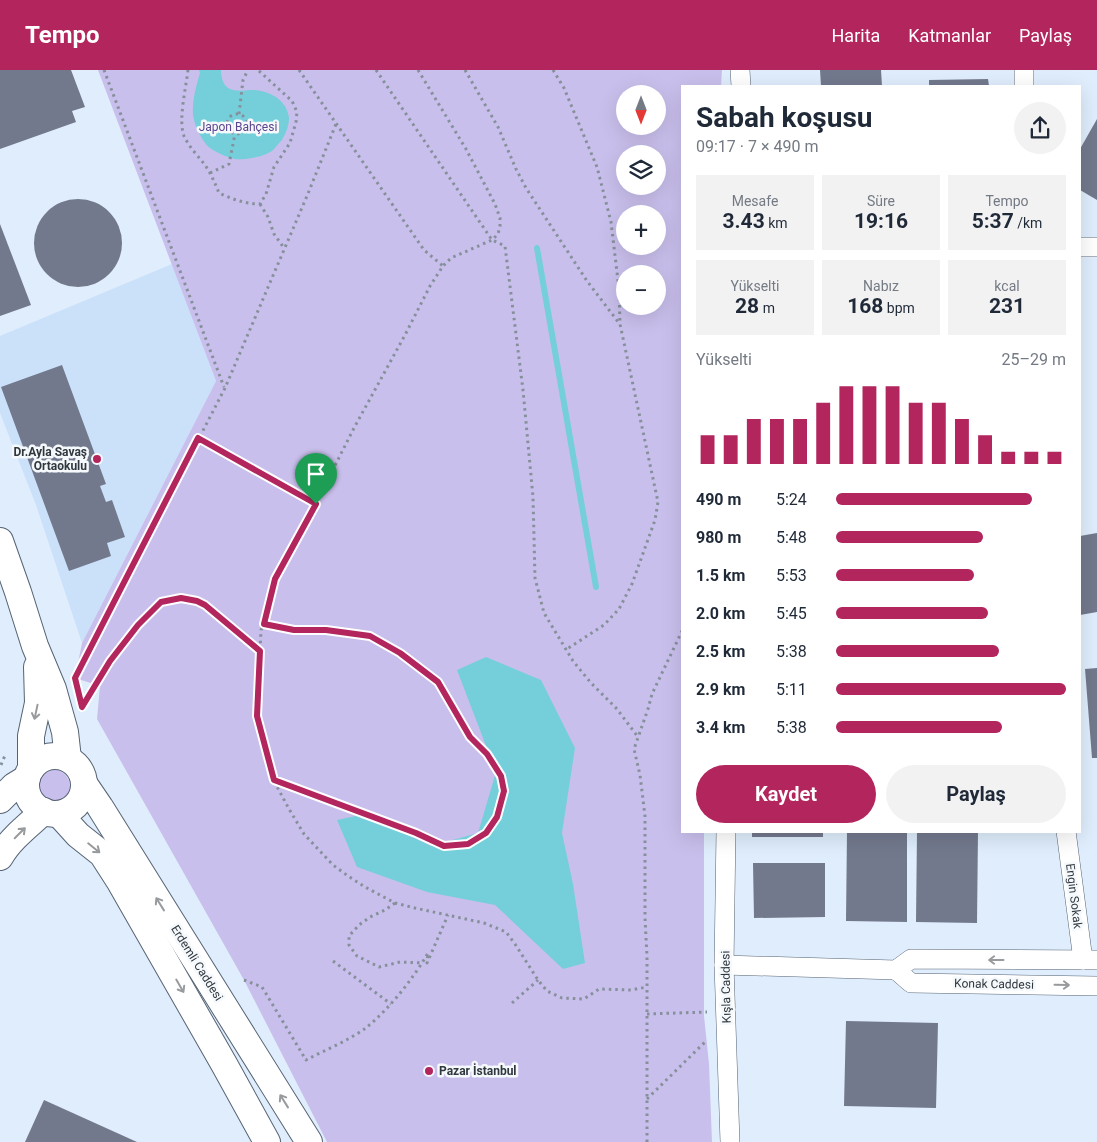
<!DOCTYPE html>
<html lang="tr">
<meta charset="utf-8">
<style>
:root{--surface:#fff;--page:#f2f2f3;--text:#1f2937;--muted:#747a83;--accent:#b2255d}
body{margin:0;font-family:Roboto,sans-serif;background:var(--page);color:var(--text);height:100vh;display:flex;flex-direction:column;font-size:19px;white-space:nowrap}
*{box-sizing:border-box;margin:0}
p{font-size:16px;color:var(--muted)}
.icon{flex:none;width:28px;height:28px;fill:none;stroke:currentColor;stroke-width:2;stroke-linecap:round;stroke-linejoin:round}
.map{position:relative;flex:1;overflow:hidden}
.details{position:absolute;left:681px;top:15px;width:400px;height:748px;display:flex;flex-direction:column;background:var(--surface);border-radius:0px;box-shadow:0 5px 20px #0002}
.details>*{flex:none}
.needle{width:32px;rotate:180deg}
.tools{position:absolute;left:616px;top:15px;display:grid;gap:10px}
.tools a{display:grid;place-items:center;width:50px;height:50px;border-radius:50%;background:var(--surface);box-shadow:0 5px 20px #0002;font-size:25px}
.pin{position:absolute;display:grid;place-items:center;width:42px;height:42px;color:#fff;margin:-51px -21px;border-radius:50% 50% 50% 0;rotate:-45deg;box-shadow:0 0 5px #0007}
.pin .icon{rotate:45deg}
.round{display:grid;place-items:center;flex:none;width:52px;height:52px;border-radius:26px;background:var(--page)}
.overview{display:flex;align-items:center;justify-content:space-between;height:85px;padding:0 15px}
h1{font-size:28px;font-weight:700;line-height:38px}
.figures{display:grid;grid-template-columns:repeat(3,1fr);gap:8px;height:85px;padding:5px 15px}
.figures div{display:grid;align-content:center;border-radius:0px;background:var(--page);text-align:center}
.figures b{font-size:21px;font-weight:700}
.figures small{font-size:14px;font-weight:400}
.figures p{font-size:14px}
.chart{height:140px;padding:10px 15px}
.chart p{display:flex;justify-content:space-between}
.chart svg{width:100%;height:90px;margin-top:5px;stroke:var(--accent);stroke-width:6}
.button{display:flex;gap:10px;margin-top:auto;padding:10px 15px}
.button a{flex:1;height:58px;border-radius:30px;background:var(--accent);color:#fff;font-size:20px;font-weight:700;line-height:58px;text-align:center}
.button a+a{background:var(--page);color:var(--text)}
ul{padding:0 15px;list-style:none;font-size:16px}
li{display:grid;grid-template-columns:80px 60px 1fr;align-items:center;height:38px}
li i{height:12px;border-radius:6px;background:var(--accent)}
header{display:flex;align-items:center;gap:30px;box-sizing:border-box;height:70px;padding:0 25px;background:var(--accent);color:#fff}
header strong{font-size:24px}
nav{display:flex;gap:28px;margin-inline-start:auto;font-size:18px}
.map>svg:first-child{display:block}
</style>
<header>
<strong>Tempo</strong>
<nav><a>Harita</a><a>Katmanlar</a><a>Paylaş</a></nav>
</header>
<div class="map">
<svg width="1097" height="1072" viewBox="0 0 1097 1072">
<rect width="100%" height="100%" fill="#dfedfc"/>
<!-- built -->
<polygon fill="#cbe1fa" points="172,194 216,311 82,573 36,435 0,343 0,266"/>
<!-- green -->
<g fill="#c9bfec" fill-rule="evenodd">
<path d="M98,0h624l-1,16h-39v745h22v185l5,48 3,78h-385l-83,-162 -147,-261 3,-33 -25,-8 7,-35 134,-262zM625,24h33v32h-33zM625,84h33v32h-33zM625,144h33v32h-33zM625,204h33v32h-33z"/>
<circle cx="52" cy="717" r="18"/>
</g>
<!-- water -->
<g fill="#75cfda">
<path d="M199,0h22c0,7 2,16 9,19 7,3 17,1 23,1 17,1 34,10 36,28 0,8 -3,15 -7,22 -3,3 -7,8 -10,11 -9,6 -27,9 -37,8 -6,-1 -20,-7 -25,-11 -8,-6 -16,-24 -17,-33 -1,-14 3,-29 7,-42z"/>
<polygon points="486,587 541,610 575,678 562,763 573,814 585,893 563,899 495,835 427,822 357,797 337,750 365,744 431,776 478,763 496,702 457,600"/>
</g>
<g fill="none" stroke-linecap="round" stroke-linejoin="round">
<!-- stream -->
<polyline stroke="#75cfda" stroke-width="6" points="537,178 596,517"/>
</g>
<!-- building -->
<g fill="#73798d">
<polygon points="0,0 71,0 85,37 72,41 76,52 0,79"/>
<polygon points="820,0 881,0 882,16 821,16"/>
<polygon points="988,9 989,16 929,16 929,10"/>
<polygon points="1097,49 1097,130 1080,120 1080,79"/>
<circle cx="78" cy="173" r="44"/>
<polygon points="0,154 31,235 0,246"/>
<polygon points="62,295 106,414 100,416 106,432 112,430 125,467 107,473 111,486 69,501 1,317"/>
<polygon points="1097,463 1097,542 1080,545 1080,466"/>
<polygon points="1097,598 1097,688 1092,688 1085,599"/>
<rect x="752" y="761" width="71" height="6"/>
<polygon points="847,761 907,761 907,852 846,851"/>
<polygon points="917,761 978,761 977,853 916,852"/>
<polygon points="753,793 825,793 825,847 754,848"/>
<polygon points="846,951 938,953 936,1038 844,1036"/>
<polygon points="44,1030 137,1072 25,1072"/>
</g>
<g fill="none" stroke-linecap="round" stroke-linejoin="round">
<!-- minor casing -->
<g stroke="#556374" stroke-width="20">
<g id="minor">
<polyline points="740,0 741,16"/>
<polyline points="1024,0 1024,16"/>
<polyline points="1080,177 1097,177"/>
<polyline points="726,761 724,895 730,1072"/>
<polyline points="1066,761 1083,890"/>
<polyline points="724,895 896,900 911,889 1097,890"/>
<polyline points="896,900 911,913 1097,916"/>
</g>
</g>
<!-- secondary casing -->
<g stroke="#556374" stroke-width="28">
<g id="secondary">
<polyline points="0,471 18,522 35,576 53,619 65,662 68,689"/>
<circle cx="55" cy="715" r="29"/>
<polyline points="31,699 31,666 38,633 37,597"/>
<polyline points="85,715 100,737 309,1072"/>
<polyline points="0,730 14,716 27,708"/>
<polyline points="59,744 78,765 102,784 120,812 224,994 267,1072"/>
<path d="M0,787c10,-18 29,-32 44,-46"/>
</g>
</g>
<!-- path -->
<g stroke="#86909b" stroke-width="3" stroke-dasharray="2.5 4" stroke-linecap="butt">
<polyline points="104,0 224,317"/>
<path d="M188,0c-2,18 -10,50 -4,66 5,11 14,20 21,29 6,9 10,18 14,28 13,6 26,11 41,11l6,-10 8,-27 16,-24 6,-21 1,-10 -5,-11 -34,-31"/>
<polyline points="299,0 424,180 443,196"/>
<polyline points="376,0 492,170 505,176 523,320 533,427 535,508 544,543 573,591 591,613 617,639 638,667"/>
<polyline points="418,0 466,79 495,134 500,148 500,156 498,164 492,170 451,188 443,196 430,216 405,265 354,358 316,433 275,509 264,554 261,560 257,646 274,711 289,739 304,764 333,795 348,806 365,817 395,833 415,838 484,853 506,862 515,874 538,910 547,921 562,928 584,929 599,919 631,920 647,917"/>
<polyline points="465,0 498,57 516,99 526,118 587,211 619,253"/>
<polyline points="553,0 564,18 597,97 611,152 619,219 620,254 658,432 655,450 632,514 619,539 604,555 567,579"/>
<polyline points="239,44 243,10 248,0"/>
<circle cx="237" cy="54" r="10"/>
<polyline points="210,103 229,94 235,64"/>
<polyline points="260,134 268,147 274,164 284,178"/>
<polyline points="199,368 316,433"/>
<polyline points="264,554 294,560 326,560 370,566 400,583 438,612 469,667 487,684 501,706 504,721 497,747 486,763 468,774 444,776 417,763 274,711"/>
<polyline points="75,609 75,608 225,318 307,126 336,54"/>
<polyline points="82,637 110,591 138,555 161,532 181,528 197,531 205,535 260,581"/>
<polyline points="1,695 6,683"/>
<polyline points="395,833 385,840 370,847 359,855 349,866 349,875 357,886 379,897 400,892 423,893"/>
<polyline points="333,891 391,934"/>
<path d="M244,910l18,7 44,73c19,-10 44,-20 61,-33 23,-19 46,-48 61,-74l-1,10 21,-48"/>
<polyline points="512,933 538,910"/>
<polyline points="647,944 707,942"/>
<polyline points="647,1029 707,970"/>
<polyline points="647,1072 647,887 645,848 645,746 640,705 634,679 648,639 652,624 682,561"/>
</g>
<!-- minor -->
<use href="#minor" stroke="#fff" stroke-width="19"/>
<!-- secondary -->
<use href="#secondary" stroke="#fff" stroke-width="26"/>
</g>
<!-- one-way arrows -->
<defs><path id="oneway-shaft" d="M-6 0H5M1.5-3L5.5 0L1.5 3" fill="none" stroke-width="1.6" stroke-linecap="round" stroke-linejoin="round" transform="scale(1.25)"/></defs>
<g stroke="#989b9e">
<use href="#oneway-shaft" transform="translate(36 642) rotate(102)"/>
<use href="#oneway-shaft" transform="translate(20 763) rotate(-45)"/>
<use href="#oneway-shaft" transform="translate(94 778) rotate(39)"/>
<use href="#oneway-shaft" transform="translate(160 834) rotate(-122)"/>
<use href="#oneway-shaft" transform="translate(996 890) rotate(-180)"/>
<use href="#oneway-shaft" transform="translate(1062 915) rotate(1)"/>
<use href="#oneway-shaft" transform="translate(180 916) rotate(60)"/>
<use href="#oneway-shaft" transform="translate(284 1031) rotate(-122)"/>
</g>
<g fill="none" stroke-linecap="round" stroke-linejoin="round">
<!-- route casing -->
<g stroke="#fff" stroke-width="10">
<polygon id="route" points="198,368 316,434 275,509 264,554 294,560 326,560 370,566 400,583 438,612 470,667 487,684 501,706 504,721 497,747 486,763 468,774 444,776 416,763 274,710 257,646 260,581 205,535 197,531 181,528 161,532 138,555 110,591 82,637 75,608"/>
</g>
<!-- route -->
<use href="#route" stroke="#b2255d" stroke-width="6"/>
</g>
<!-- markers -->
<g fill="#b2255d" stroke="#f5f9fc" stroke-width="2">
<circle cx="97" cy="389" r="5"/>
<circle cx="429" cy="1001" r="5"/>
</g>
<g text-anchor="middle" stroke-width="5" stroke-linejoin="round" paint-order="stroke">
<!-- park labels -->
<g font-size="12" fill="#5b448e" stroke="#f5f9fc">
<text x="238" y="61">Japon Bahçesi</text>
</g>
<!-- poi labels -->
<g font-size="12" font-weight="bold" fill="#30373e" stroke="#f5f9fc" text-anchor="end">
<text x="87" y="386">Dr.Ayla Savaş<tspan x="87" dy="14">Ortaokulu</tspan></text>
<text x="439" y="1005" text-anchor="start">Pazar İstanbul</text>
</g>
<!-- street labels -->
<g font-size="12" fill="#30373e" stroke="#f5f9fc">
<text transform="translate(1074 826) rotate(83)" y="4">Engin Sokak</text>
<text transform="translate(197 893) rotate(58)" y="4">Erdemli Caddesi</text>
<text transform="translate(994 914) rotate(1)" y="4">Konak Caddesi</text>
<text transform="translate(726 917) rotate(-91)" y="4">Kışla Caddesi</text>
</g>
</g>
</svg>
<div class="tools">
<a><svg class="needle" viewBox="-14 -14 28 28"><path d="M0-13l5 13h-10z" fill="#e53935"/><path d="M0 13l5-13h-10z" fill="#747a83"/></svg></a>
<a><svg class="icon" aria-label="layers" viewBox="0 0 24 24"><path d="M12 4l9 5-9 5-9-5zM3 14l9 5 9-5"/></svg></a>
<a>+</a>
<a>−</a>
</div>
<div class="pin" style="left:316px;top:434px;background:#1e9e55"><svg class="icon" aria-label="arrive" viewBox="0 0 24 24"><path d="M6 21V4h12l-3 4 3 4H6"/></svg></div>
<section class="details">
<div class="overview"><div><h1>Sabah koşusu</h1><p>09:17 · 7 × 490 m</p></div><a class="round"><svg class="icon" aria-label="share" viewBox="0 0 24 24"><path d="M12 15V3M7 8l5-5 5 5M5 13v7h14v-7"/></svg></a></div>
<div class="figures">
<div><p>Mesafe</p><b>3.43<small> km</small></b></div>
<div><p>Süre</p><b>19:16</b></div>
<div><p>Tempo</p><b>5:37<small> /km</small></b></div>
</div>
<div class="figures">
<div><p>Yükselti</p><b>28<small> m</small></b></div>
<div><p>Nabız</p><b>168<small> bpm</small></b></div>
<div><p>kcal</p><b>231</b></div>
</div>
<div class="chart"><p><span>Yükselti</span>25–29 m</p>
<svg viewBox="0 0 160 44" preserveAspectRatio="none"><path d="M5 44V30M15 44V30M25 44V22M35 44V22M45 44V22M55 44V14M65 44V6M75 44V6M85 44V6M95 44V14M105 44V14M115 44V22M125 44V30M135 44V38M145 44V38M155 44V38"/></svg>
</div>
<ul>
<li><b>490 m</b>5:24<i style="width:85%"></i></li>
<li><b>980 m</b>5:48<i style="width:64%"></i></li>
<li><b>1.5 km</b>5:53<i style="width:60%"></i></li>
<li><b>2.0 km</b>5:45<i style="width:66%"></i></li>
<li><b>2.5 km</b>5:38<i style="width:71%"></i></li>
<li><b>2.9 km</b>5:11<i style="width:100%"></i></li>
<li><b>3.4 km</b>5:38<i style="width:72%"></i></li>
</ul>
<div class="button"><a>Kaydet</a><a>Paylaş</a></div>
</section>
</div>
